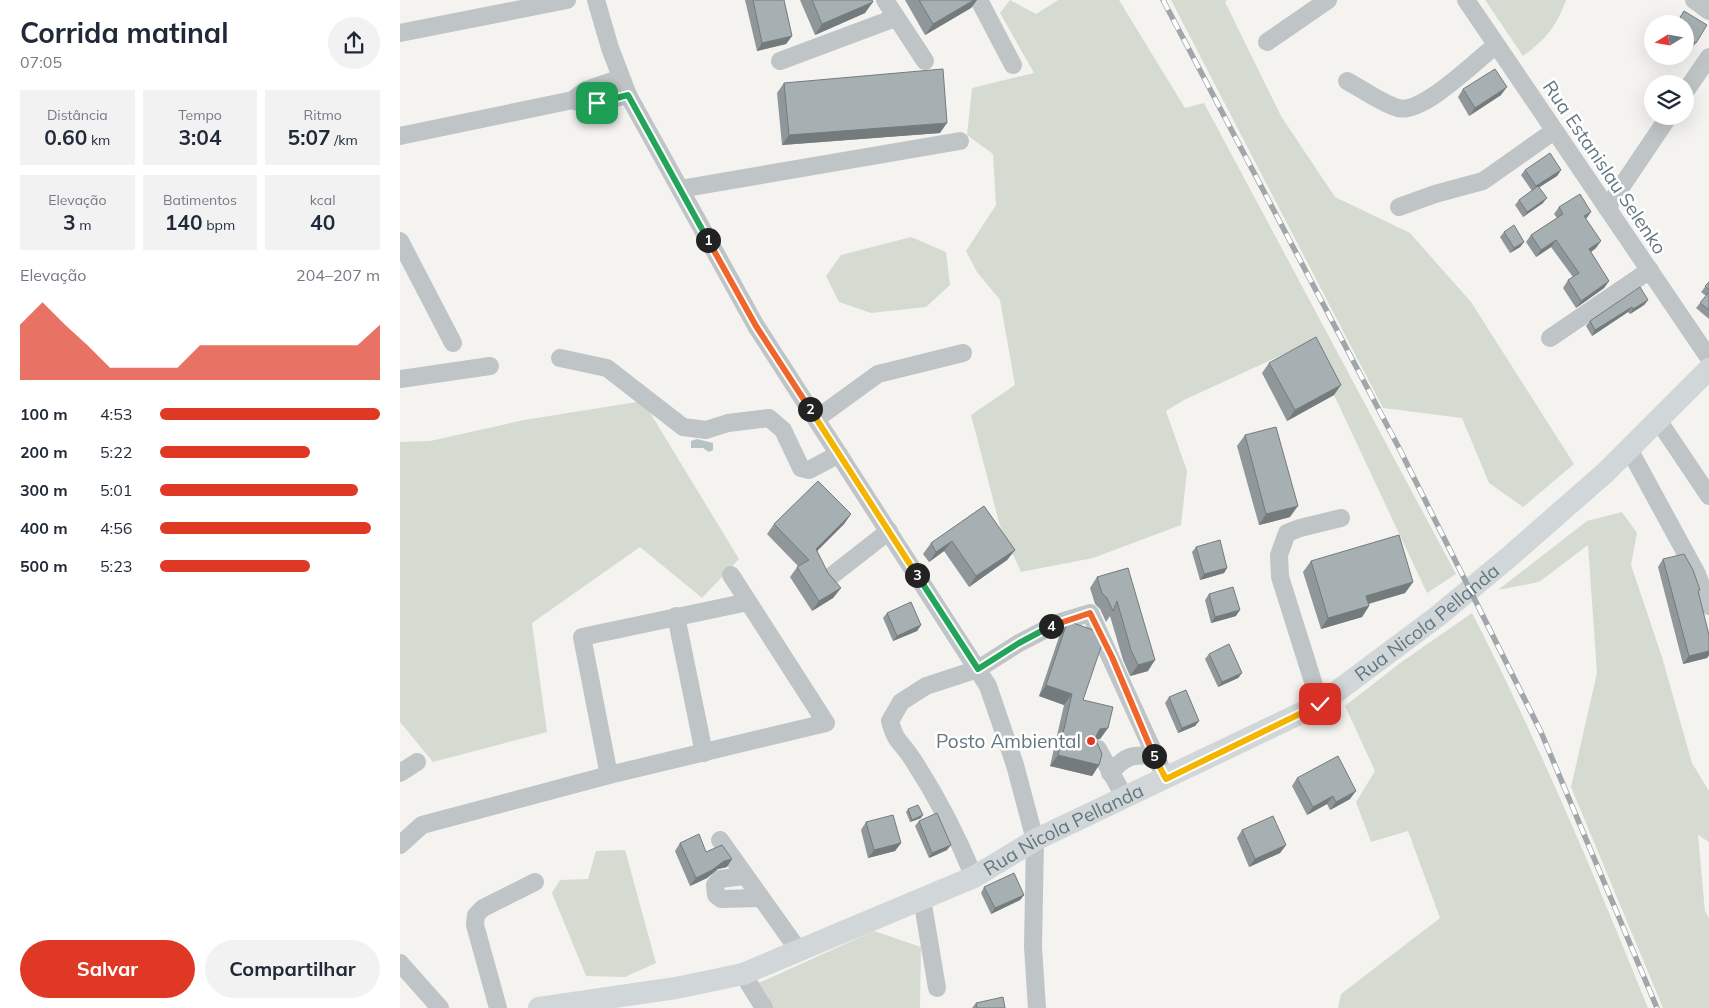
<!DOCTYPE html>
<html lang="pt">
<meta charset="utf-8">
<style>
:root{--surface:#fff;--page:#f2f2f3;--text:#1f2937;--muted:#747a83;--accent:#df3925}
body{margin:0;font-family:Mulish,sans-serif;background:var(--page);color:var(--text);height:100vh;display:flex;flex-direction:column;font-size:19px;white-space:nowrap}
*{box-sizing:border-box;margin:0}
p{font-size:16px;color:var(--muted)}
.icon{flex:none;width:28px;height:28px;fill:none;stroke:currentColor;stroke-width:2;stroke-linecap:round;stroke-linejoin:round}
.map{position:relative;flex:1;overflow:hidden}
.drawer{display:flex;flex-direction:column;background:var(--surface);width:400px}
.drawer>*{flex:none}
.needle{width:32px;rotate:259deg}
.fabs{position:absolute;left:1244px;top:15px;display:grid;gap:10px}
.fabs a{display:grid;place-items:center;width:50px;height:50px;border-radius:50%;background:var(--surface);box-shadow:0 5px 20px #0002;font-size:25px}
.pin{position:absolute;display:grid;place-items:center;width:42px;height:42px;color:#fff;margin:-21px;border-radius:10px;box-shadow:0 2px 8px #0006}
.km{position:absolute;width:25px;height:25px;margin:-12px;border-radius:50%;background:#222;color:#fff;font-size:14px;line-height:25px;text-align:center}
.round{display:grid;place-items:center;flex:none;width:52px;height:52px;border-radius:26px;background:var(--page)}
.summary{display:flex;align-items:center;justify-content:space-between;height:85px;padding:0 20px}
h1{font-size:28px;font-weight:700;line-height:38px}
.stats{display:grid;grid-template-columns:repeat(3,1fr);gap:8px;height:85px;padding:5px 20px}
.stats div{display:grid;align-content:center;border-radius:0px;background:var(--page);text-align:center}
.stats b{font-size:21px;font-weight:700}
.stats small{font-size:14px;font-weight:400}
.stats p{font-size:14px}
.chart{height:140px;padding:10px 20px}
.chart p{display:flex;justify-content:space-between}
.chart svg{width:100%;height:90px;margin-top:5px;fill:var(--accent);opacity:.7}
.cta{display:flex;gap:10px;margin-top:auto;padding:10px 20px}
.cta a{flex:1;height:58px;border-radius:30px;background:var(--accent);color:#fff;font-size:20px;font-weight:700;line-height:58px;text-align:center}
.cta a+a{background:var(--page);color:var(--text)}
ul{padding:0 20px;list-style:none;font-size:16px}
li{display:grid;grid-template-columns:80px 60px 1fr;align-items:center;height:38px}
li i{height:12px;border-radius:6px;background:var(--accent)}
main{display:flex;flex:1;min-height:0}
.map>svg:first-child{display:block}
</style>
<main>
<section class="drawer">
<div class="summary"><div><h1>Corrida matinal</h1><p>07:05</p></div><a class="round"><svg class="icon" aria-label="share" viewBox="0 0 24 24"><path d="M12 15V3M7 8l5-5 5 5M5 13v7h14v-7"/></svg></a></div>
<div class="stats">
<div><p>Distância</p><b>0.60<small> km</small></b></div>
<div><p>Tempo</p><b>3:04</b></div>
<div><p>Ritmo</p><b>5:07<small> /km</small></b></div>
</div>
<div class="stats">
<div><p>Elevação</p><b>3<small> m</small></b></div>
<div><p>Batimentos</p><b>140<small> bpm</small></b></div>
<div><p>kcal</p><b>40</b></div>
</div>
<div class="chart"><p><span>Elevação</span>204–207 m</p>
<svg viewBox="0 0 160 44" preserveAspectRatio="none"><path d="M0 44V17L10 6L20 17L30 27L40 38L50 38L60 38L70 38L80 27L90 27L100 27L110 27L120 27L130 27L140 27L150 27L160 17V44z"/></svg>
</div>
<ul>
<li><b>100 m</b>4:53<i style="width:100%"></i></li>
<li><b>200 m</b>5:22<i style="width:68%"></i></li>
<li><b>300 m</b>5:01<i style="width:90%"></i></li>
<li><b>400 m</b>4:56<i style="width:96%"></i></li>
<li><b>500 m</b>5:23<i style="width:68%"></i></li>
</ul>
<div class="cta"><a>Salvar</a><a>Compartilhar</a></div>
</section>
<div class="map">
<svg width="1309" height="1008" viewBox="0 0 1309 1008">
<rect width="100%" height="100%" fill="#f4f3f0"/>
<!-- green -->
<g fill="#d6dbd1">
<polygon points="610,0 636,14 658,0 719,0 785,108 804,103 1056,574 1027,593 934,395 906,344 784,400 766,411 787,471 781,525 693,558 621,572 600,526 571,415 615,385 600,300 577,272 566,251 596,205 593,154 567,135 572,88 634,73 600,13"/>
<polygon points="771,0 827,0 825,2 881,116 935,197 1010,233 1071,302 1174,464 1123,507 1089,483 1062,418 983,408"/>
<path d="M1085,0h81c-9,26 -21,40 -43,56z"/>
<polygon points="511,237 546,252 550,285 526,307 471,313 439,302 426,276 441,255"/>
<polygon points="243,401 339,559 302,598 240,547 132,623 147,732 33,762 0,722 0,442 30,441 124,420"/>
<polygon points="1222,512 1237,533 1231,565 1262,657 1292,763 1309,791 1309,842 1298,835 1305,911 1309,918 1309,1008 1263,1008 1171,787 1197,673 1188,545 1139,582 1098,590 1187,521"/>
<path d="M1072,613c66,128 122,261 176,395h-310l3,-14 99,-76 -32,-87 -37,11 -15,-40 19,-31 -30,-65 55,-43z"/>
<polygon points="225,850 256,963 225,977 186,976 152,893 160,880 188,879 196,851"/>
<polygon points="474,931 521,947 520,1008 367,1008 352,986"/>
</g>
<!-- water -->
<polygon fill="#b6c4c6" points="297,439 313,443 313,450 309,452 303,448 291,448 291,441"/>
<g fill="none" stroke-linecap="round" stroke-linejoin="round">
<!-- minor -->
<g stroke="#bfc4c6" stroke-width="18">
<polyline points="196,0 210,48 228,95 356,326 588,686 615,765 635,840 633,947 637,1008"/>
<polyline points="485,0 525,61"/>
<polyline points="579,0 613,65"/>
<polyline points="1066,0 1309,358"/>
<polyline points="1294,0 1309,11"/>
<polyline points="0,33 167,0"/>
<polyline points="867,42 928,0"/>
<polyline points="380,61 495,18"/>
<path d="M947,81c15,8 36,23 51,27 24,7 79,-48 98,-63"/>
<polyline points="1285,92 1309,57"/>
<polyline points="173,100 185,105 228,95"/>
<polyline points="0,136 173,100 186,90 221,78"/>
<polyline points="280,189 560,141"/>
<polyline points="999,207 1035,194 1083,181 1154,131"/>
<polyline points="1207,208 1269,116"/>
<polyline points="0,241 53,343"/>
<polyline points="1150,338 1250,270"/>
<polyline points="160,358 207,368 283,427 306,430 328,423 369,418 383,430 401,468 409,470 439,454"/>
<polyline points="0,379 90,366"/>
<polyline points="416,419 478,374 563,353"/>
<polyline points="1258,420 1309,496"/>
<polyline points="1229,449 1297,574 1309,606"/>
<polyline points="430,577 489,531"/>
<polyline points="276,616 304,753"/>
<polyline points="920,704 880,577 879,555 887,533 900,528 941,518"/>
<polyline points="698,749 725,798"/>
<polyline points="0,773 17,762"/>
<path d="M710,773c16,-18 21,-18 44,-18"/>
<polyline points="209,775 182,637 348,602"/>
<polyline points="320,840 399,951"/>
<polyline points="0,845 22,825 209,775 426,723 331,575"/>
<polyline points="344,876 320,879 315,885 316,895 321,899 360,898"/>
<path d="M574,877c-16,-39 -38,-82 -61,-117 -11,-18 -17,-16 -23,-39l11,-19 25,-16 52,-17 41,-26 41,-21 30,-9 76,166"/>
<polyline points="522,899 537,988"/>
<polyline points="0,963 40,1008"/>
<polyline points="343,974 364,1008"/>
<polyline points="98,1008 75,925 76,915 83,908 135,882"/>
</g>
<!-- major -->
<path stroke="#d1d6d9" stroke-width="22" id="s1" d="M139,1008l137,-20 67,-14 231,-97 61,-37 285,-136 118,-88 71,-59 97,-85 103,-103"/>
<!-- rail casing -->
<g stroke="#a0a7ab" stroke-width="5.5">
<polyline id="rail" points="763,0 999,448 1141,732 1257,1008"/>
</g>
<!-- rail -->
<use href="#rail" stroke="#fff" stroke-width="4" stroke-dasharray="11" stroke-linecap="butt"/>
</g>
<!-- wall -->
<g fill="#8f979a">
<polygon points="345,0 384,0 392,36 386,44 357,51"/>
<polygon points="400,0 472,0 465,13 415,35"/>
<polygon points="505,0 577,0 571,8 525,35"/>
<polygon points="1284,11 1296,43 1292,48 1285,44 1285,24 1276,24"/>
<polygon points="384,83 540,133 382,145 377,93"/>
<polygon points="1063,89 1101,95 1069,116 1058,97"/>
<polygon points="1125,170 1161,170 1157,176 1139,187 1143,203 1123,217 1115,205 1119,200 1132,191 1121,175"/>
<polygon points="1159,207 1186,219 1196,248 1191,252 1209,281 1204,288 1176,308 1163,288 1168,280 1173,277 1151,247 1136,257 1126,242 1131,235 1157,218 1154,214"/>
<polygon points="1104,232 1124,242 1120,247 1110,253 1100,237"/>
<polygon points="1309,282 1309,319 1296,308 1306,296 1301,292"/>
<polygon points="1248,300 1244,305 1230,314 1228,312 1192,336 1186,326 1190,321"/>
<polygon points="869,363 934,395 887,421 862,373"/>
<polygon points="845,435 890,517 859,525 837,446"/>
<polygon points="584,506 615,550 607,560 569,587 544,551 529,562 523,554 531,543"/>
<polygon points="451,514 444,524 417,551 428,573 441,588 433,598 412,611 390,577 398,566 367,534 374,524"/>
<polygon points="796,547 827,568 824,573 800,580 792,552"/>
<polygon points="1263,559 1298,593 1309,635 1309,655 1307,658 1283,664 1258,567"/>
<polygon points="911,561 1013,582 1005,593 969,604 969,606 962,617 921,629 903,572"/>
<polygon points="728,568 748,671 730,676 723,660 710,616 706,622 700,609 695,604 690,588 697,577"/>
<polygon points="809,594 836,616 811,623 805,600"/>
<polygon points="487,613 521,625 517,631 493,641 483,618"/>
<polygon points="667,623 683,700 708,728 700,739 696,740 699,765 692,776 650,766 664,705 639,696 660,634"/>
<polygon points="809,654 842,673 838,678 818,687 805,659"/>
<polygon points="769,697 799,721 795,726 778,733 765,703"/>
<polygon points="897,778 950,799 930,810 927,804 907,815 892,786"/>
<polygon points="508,809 521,818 510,822 506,812"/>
<polygon points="519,821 547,850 529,858 515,826"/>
<polygon points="466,822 501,843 495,851 468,858 461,830"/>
<polygon points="842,830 886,845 880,853 849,867 837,838"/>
<polygon points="280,843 306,852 327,867 318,869 307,878 290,886 275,851"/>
<polygon points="584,887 624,895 620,900 591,914 581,893"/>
<polygon points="576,1003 605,1008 572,1008"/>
</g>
<!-- shaded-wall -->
<g fill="#747b7d">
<polygon points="574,0 577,0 571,8 525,35 533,24"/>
<polygon points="473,2 465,13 415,35 422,24"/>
<polygon points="392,36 386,44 357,51 362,43"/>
<polygon points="1107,87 1101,95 1069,116 1075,108"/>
<polygon points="547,123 540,133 382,145 389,135"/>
<polygon points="1161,170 1157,176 1132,192 1136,186"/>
<polygon points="1147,198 1143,203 1123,217 1127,212"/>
<polygon points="1191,212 1186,219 1184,216"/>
<polygon points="1156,240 1151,247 1136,257 1141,250"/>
<polygon points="1201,241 1196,248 1184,257 1189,249"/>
<polygon points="1124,242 1120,247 1110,253 1114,248"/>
<polygon points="1209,281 1204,288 1176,308 1181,301"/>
<polygon points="1248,300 1244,305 1230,314 1233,309"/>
<polygon points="1232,307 1228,312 1192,336 1195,330"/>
<polygon points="941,385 934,395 887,421 895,410"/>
<polygon points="898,506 890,517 859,525 866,514"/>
<polygon points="451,514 444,524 409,559 416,549"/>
<polygon points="552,541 544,551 529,562 536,552"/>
<polygon points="615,550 607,560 569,587 576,576"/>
<polygon points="827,568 824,573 800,580 804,574"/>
<polygon points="1013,582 1005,593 959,606 966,596"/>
<polygon points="441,588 433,598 412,611 419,601"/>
<polygon points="969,606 962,617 921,629 928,618"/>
<polygon points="840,610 836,616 811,623 815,617"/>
<polygon points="521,625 517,631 493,641 497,636"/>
<polygon points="1309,651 1309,655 1307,658 1283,664 1289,656"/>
<polygon points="755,660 748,671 730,676 738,665"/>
<polygon points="842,673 838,678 818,687 822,682"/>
<polygon points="646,685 672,694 664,705 639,696"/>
<polygon points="799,721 795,726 778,733 782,728"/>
<polygon points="708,728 700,739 692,740 700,729"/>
<polygon points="658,755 699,765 692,776 650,766"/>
<polygon points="956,791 950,799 930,810 936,802"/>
<polygon points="933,796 927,804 907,815 913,807"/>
<polygon points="523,815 521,818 510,822 512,820"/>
<polygon points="501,843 495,851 468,858 474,850"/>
<polygon points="551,845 547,850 529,858 532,853"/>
<polygon points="886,845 880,853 849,867 855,859"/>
<polygon points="332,859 327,867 318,869 307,878 290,886 296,878 324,861"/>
<polygon points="624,895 620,900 591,914 595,908"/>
</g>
<!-- building -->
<g fill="#a6b0b3" stroke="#747b7d">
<polygon points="353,0 384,0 392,36 362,43"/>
<polygon points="412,0 472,0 473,2 422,24"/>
<polygon points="519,0 574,0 533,24"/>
<polygon points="1284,11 1307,25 1296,43 1285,36 1285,24 1276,24"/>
<polygon points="543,69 547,123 389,135 384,83"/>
<polygon points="1095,69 1107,87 1075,108 1063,89"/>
<polygon points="1150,153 1161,170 1136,186 1125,170"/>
<polygon points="1138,186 1147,198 1127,212 1119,200"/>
<polygon points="1180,194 1191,212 1184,216 1201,241 1189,249 1209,281 1181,301 1168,280 1179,273 1156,240 1141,250 1131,235 1163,214 1159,207"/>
<polygon points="1114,225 1124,242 1114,248 1104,232"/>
<polygon points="1309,282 1309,290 1305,286"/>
<polygon points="1240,287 1248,300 1233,309 1232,307 1195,330 1190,321"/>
<polygon points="1309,292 1309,310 1300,303"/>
<polygon points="916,337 941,385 895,410 869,363"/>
<polygon points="876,427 898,506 866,514 845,435"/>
<polygon points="418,481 451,514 416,549 428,573 441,588 419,601 397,567 409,560 374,524"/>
<polygon points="584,506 615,550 576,576 552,541 536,552 531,543"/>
<polygon points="999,535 1013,582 966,596 969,606 928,618 911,561"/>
<polygon points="820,540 827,568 804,574 796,547"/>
<polygon points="1284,554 1293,570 1300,590 1298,591 1309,635 1309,651 1289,656 1263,559"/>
<polygon points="728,568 755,660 738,665 731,650 717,601 713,611 707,598 702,593 697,577"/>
<polygon points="833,587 840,610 815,617 809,594"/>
<polygon points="511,602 521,625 497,636 487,613"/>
<polygon points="670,622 699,632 703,641 683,700 713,707 708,728 700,729 695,738 702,754 699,765 658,755 672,694 646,685 667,623"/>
<polygon points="829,644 842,673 822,682 809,654"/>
<polygon points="786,690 799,721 782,728 769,697"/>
<polygon points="938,756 956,791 936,802 933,796 913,807 897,778"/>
<polygon points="518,805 523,815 512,820 508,809"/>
<polygon points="537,813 551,845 532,853 519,821"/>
<polygon points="493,815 501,843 474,850 466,822"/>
<polygon points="873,816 886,845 855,859 842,830"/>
<polygon points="299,834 306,852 322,845 332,859 324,861 312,870 296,878 280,843"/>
<polygon points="614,873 624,895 595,908 584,887"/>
<polygon points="603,997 605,1008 577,1008 576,1003"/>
</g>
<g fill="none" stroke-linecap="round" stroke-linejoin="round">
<!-- split-1 casing -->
<g stroke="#fff" stroke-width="10">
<polyline id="split-1" points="197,103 228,95 308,240"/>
</g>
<!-- split-2 casing -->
<g stroke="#fff" stroke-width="10">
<polyline id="split-2" points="308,240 356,326 410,409"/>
</g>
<!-- split-3 casing -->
<g stroke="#fff" stroke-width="10">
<polyline id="split-3" points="410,409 517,575"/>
</g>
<!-- split-4 casing -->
<g stroke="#fff" stroke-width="10">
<polyline id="split-4" points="517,575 578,669 619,643 651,626"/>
</g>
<!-- split-5 casing -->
<g stroke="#fff" stroke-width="10">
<polyline id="split-5" points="651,626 690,613 712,657 754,756"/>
</g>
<!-- split-6 casing -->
<g stroke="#fff" stroke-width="10">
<polyline id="split-6" points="754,756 766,779 920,704"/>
</g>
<!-- split-1 -->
<use href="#split-1" stroke="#22a559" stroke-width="6"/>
<!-- split-2 -->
<use href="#split-2" stroke="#f0652b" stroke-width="6"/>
<!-- split-3 -->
<use href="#split-3" stroke="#f5b400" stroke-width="6"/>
<!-- split-4 -->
<use href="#split-4" stroke="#22a559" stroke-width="6"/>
<!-- split-5 -->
<use href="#split-5" stroke="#f0652b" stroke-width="6"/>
<!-- split-6 -->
<use href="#split-6" stroke="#f5b400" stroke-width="6"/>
</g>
<!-- markers -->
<circle fill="#df3925" stroke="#fff" stroke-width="2" cx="691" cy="741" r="5"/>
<g text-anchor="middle" stroke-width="5" stroke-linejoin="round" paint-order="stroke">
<!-- street labels -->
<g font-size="19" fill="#637780" stroke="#fff">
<text transform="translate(1205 167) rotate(56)" y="7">Rua Estanislau Selenko</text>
<text dy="7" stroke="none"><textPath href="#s1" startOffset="979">Rua Nicola Pellanda</textPath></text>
<text dy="7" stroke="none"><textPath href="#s1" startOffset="559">Rua Nicola Pellanda</textPath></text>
</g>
<!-- poi labels -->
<g font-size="19" fill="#637780" stroke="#fff" text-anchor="end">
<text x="681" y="748">Posto Ambiental</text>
</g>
</g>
</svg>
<div class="fabs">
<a><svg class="needle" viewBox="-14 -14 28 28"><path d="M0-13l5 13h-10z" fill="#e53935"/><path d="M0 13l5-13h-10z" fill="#747a83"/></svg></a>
<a><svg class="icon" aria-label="layers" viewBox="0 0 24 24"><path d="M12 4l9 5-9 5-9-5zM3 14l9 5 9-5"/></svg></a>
</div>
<div class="pin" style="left:197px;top:103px;background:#1e9e55"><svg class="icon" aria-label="arrive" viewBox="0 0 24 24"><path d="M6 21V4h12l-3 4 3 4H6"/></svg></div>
<div class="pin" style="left:920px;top:704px;background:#d93025"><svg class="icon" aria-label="check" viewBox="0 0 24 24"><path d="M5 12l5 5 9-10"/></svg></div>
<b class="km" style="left:308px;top:240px">1</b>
<b class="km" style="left:410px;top:409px">2</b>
<b class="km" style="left:517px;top:575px">3</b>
<b class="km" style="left:651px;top:626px">4</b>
<b class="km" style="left:754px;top:756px">5</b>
</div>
</main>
